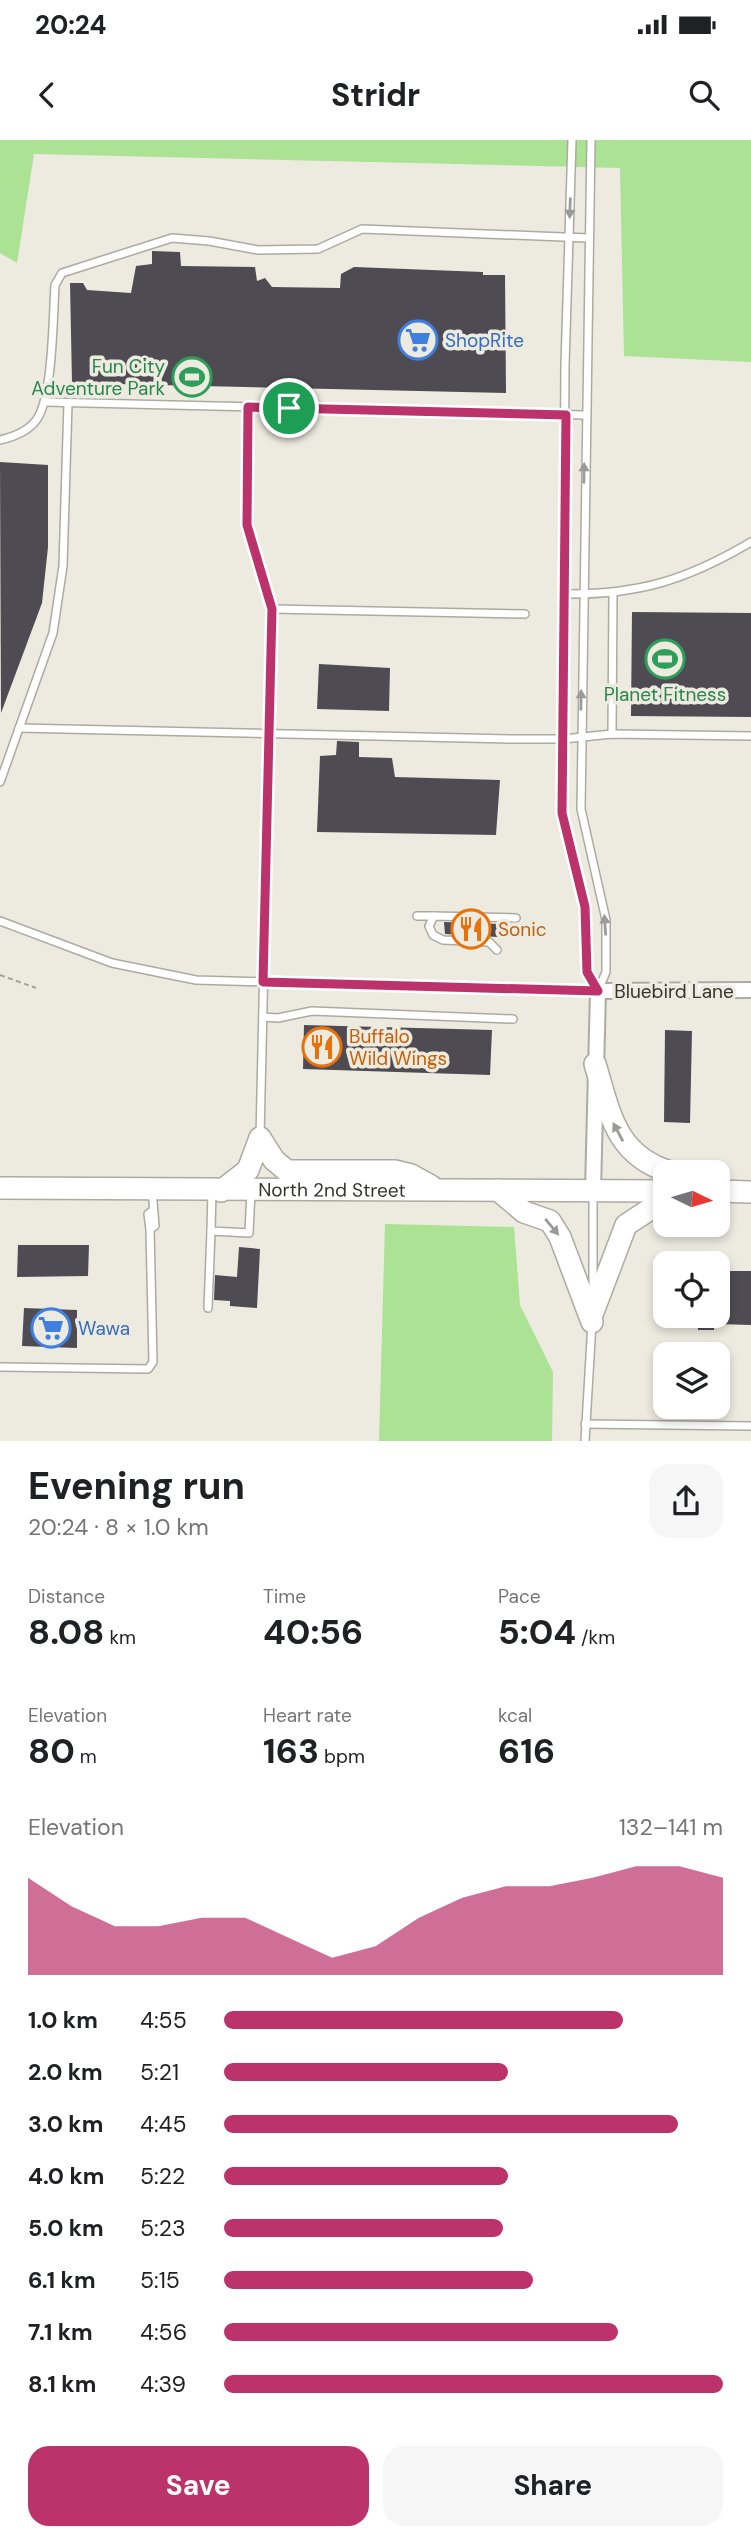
<!DOCTYPE html>
<meta charset="utf-8">
<style>
:root{--surface:#fff;--page:#f6f6f6;--text:#202124;--muted:#757577;--accent:#bc326b}
body{margin:0;font-family:"DM Sans",sans-serif;background:var(--page);color:var(--text);height:100vh;display:flex;flex-direction:column;font-size:26px;white-space:nowrap}
*{box-sizing:border-box;margin:0}
p{font-size:23px;color:var(--muted)}
.icon{flex:none;width:38px;height:38px;fill:none;stroke:currentColor;stroke-width:2;stroke-linecap:round;stroke-linejoin:round}
.map{position:relative;height:1301px;overflow:hidden}
.drawer{display:flex;flex-direction:column;background:var(--surface);flex:1}
.drawer>*{flex:none}
.needle{width:46px;rotate:95deg}
.tools{position:absolute;left:653px;top:1020px;display:grid;gap:14px}
.tools a{display:grid;place-items:center;width:77px;height:77px;border-radius:14px;background:var(--surface);box-shadow:0 4px 10px #0003;font-size:35px}
.pin{position:absolute;display:grid;place-items:center;width:60px;height:60px;color:#fff;margin:-30px;border:4px solid #fff;border-radius:50%;box-shadow:0 2px 7px #0007}
.round{display:grid;place-items:center;flex:none;width:74px;height:74px;border-radius:21px;background:var(--page)}
.summary{display:flex;align-items:center;justify-content:space-between;height:119px;padding:0 28px}
h1{font-size:38px;font-weight:700;line-height:52px}
.metrics{display:grid;grid-template-columns:repeat(3,1fr);gap:10px;height:119px;padding:7px 28px}
.metrics div{display:grid;align-content:center}
.metrics b{font-size:35px;font-weight:700}
.metrics small{font-size:19px;font-weight:400}
.metrics p{font-size:19px}
.chart{height:196px;padding:14px 28px}
.chart p{display:flex;justify-content:space-between}
.chart svg{width:100%;height:126px;margin-top:7px;fill:var(--accent);opacity:.7}
.cta{display:flex;gap:14px;margin-top:auto;padding:14px 28px}
.cta a{flex:1;height:80px;border-radius:21px;background:var(--accent);color:#fff;font-size:28px;font-weight:700;line-height:80px;text-align:center}
.cta a+a{background:var(--page);color:var(--text)}
ul{padding:0 28px;list-style:none;font-size:23px}
li{display:grid;grid-template-columns:112px 84px 1fr;align-items:center;height:52px}
li i{height:18px;border-radius:9px;background:var(--accent)}
.status{display:flex;justify-content:space-between;align-items:center;height:49px;padding:0 35px;background:var(--surface);direction:ltr}
.status svg{height:19px;fill:currentColor}
header{display:flex;justify-content:space-between;align-items:center;height:91px;padding:0 28px;background:var(--surface);font-size:32px;font-weight:700}
.map>svg:first-child{display:block}
</style>
<div class="status"><b>20:24</b><svg viewBox="0 0 49 12"><path d="M0 12V9h3v3zM5 12V6h3v6zM10 12V3h3v9zM15 12V0h3v12zM26 1h20v11H26zM47 4h2v5h-2z"/></svg></div>
<header><svg class="icon" aria-label="back" viewBox="0 0 24 24"><path d="M15 5l-7 7 7 7"/></svg>Stridr<svg class="icon" aria-label="search" viewBox="0 0 24 24"><circle cx="10" cy="10" r="6"/><path d="M15 15l6 6"/></svg></header>
<div class="map">
<svg width="751" height="1301" viewBox="0 0 751 1301">
<rect width="100%" height="100%" fill="#edeae0"/>
<!-- green -->
<g fill="#abe294">
<polygon points="0,0 751,0 751,222 624,216 620,28 34,14 17,123 0,113"/>
<polygon points="385,1084 514,1087 520,1165 553,1232 552,1301 379,1301"/>
</g>
<!-- building -->
<g fill="#4e4b52">
<polygon points="152,111 180,112 181,126 255,127 257,141 265,138 272,147 340,148 341,134 354,127 483,132 483,135 505,135 506,253 72,243 70,143 83,143 87,150 131,153 136,126 152,124"/>
<polygon points="0,322 48,325 48,407 42,463 1,573"/>
<polygon points="632,472 751,473 751,577 631,576"/>
<polygon points="319,524 390,528 389,571 317,569"/>
<polygon points="337,601 359,602 359,617 392,618 395,637 500,640 496,695 317,692 320,616 336,615"/>
<polygon points="444,782 498,784 498,797 445,794"/>
<polygon points="304,885 492,890 490,935 303,929"/>
<polygon points="665,890 692,891 690,983 664,982"/>
<polygon points="18,1105 89,1105 88,1136 17,1137"/>
<polygon points="239,1107 260,1109 257,1168 230,1166 230,1161 214,1160 215,1135 237,1137"/>
<polygon points="718,1131 751,1131 751,1185 718,1184"/>
<polygon points="24,1168 77,1170 77,1208 22,1206"/>
<polygon points="699,1176 715,1176 714,1190 698,1190"/>
</g>
<g fill="none" stroke-linecap="round" stroke-linejoin="round">
<!-- service casing -->
<g stroke="#adaaa1" stroke-width="10">
<g id="service">
<polyline points="572,0 565,225 562,673 585,767 587,832 597,851"/>
<polyline points="591,0 581,669 606,780 606,832 598,851"/>
<polyline points="45,262 585,275"/>
<polyline points="248,267 247,385 272,469 260,997"/>
<path d="M0,300c13,-3 29,-9 37,-21 16,-24 16,-103 18,-134l7,-12 110,-35 37,3 49,9 60,-1 44,-20 226,9"/>
<path d="M564,454c74,1 123,-14 187,-52"/>
<polyline points="272,469 525,474"/>
<polyline points="19,588 511,599 563,599 612,594 751,596"/>
<polyline points="612,594 613,453"/>
<polyline points="0,642 53,493 63,426 68,263"/>
<polyline points="417,776 434,776"/>
<polyline points="0,781 112,823 196,840 598,851"/>
<polyline points="497,810 489,802 443,800 433,795 429,786 434,776 516,778"/>
<polyline points="263,877 278,878 312,871 513,879"/>
<polyline points="212,1051 211,1091 249,1093 251,1051"/>
<polyline points="593,1054 593,1150"/>
<polyline points="152,1071 148,1074 150,1089 155,1086 152,1050"/>
<polyline points="208,1168 211,1091"/>
<polyline points="0,1227 148,1229 153,1222 150,1089"/>
<polyline points="585,1284 751,1286"/>
<polyline points="585,1301 592,1183"/>
</g>
</g>
<!-- minor casing -->
<g stroke="#adaaa1" stroke-width="18">
<polyline id="minor" points="593,1051 598,851 751,850"/>
</g>
<!-- primary casing -->
<g stroke="#adaaa1" stroke-width="24">
<g id="primary">
<path d="M595,924c15,49 20,91 75,108"/>
<polyline points="260,998 274,1020 287,1031 395,1031 411,1035 431,1046"/>
<path id="s1" d="M0,1048l665,3"/>
<polyline points="498,1050 524,1072 550,1081 560,1097 592,1182"/>
<polyline points="221,1051 248,1030 260,998"/>
<polyline points="718,1051 751,1052"/>
<polyline points="593,1172 626,1085 652,1068 665,1065"/>
</g>
</g>
<!-- path -->
<polyline stroke="#a5a29b" stroke-width="2" stroke-dasharray="5 3.5" stroke-linecap="butt" points="0,835 36,848"/>
<!-- service -->
<use href="#service" stroke="#fff" stroke-width="7"/>
<!-- minor -->
<use href="#minor" stroke="#fff" stroke-width="14"/>
<!-- primary -->
<use href="#primary" stroke="#fff" stroke-width="21"/>
</g>
<!-- one-way arrows -->
<defs><path id="oneway-solid" d="M-6-.8H1V-3.2L6.5 0L1 3.2V.8H-6Z" transform="scale(1.75)"/></defs>
<g fill="#9a9a98">
<use href="#oneway-solid" transform="translate(570 68) rotate(92)"/>
<use href="#oneway-solid" transform="translate(584 333) rotate(-89)"/>
<use href="#oneway-solid" transform="translate(581 560) rotate(-89)"/>
<use href="#oneway-solid" transform="translate(605 785) rotate(-94)"/>
<use href="#oneway-solid" transform="translate(618 992) rotate(-118)"/>
<use href="#oneway-solid" transform="translate(552 1087) rotate(50)"/>
</g>
<g fill="none" stroke-linecap="round" stroke-linejoin="round">
<!-- route casing -->
<g stroke="#fff" stroke-width="14">
<polygon id="route" points="248,267 566,275 562,673 585,767 587,832 598,851 263,842 272,469 247,385"/>
</g>
<!-- route -->
<use href="#route" stroke="#bc326b" stroke-width="9"/>
</g>
<!-- icons -->
<defs>
<g id="supermarket-ring" transform="scale(2.0125)"><circle r="9.5" fill="#edeae0" stroke="#3f7fe0" stroke-width="1.5"/><path d="M-6-5.5h2.5l.6 2H6L4.5 2H-2.5L-4.4-4H-6ZM-1.5 3.2a1.3 1.3 0 1 0 .1 0ZM3 3.2a1.3 1.3 0 1 0 .1 0Z" fill="#3f7fe0"/></g>
<g id="stadium-ring" transform="scale(2.0125)"><circle r="9.5" fill="#edeae0" stroke="#2e9e5b" stroke-width="1.5"/><path d="M0-5a6.5 5 0 1 0 0 10a6.5 5 0 1 0 0-10ZM-3.5-1.8h7v3.6h-7Z" fill="#2e9e5b"/></g>
<g id="restaurant-ring" transform="scale(2.0125)"><circle r="9.5" fill="#edeae0" stroke="#e8710a" stroke-width="1.5"/><path d="M-5-6h1v4h1v-4h1v4h1v-4h1v5L-1.5 .5V6h-2V.5L-5-1ZM5-6V6H3V1.5H1.5Q1.5-4 5-6Z" fill="#e8710a"/></g>
</defs>
<g fill-rule="evenodd">
<use href="#supermarket-ring" x="418" y="200"/>
<use href="#stadium-ring" x="192" y="237"/>
<use href="#stadium-ring" x="665" y="519"/>
<use href="#restaurant-ring" x="471" y="789"/>
<use href="#restaurant-ring" x="322" y="907"/>
<use href="#supermarket-ring" x="51" y="1188"/>
</g>
<g text-anchor="middle" stroke-width="7" stroke-linejoin="round" paint-order="stroke">
<!-- shop labels -->
<g font-size="19" fill="#366cbe" stroke="#edeae0" text-anchor="start">
<text x="445" y="207">ShopRite</text>
<text x="78" y="1195">Wawa</text>
</g>
<!-- leisure labels -->
<g font-size="19" fill="#27864d" stroke="#edeae0" text-anchor="end">
<text x="165" y="233">Fun City<tspan x="165" dy="22">Adventure Park</tspan></text>
<text x="665" y="561" text-anchor="middle">Planet Fitness</text>
</g>
<!-- food labels -->
<g font-size="19" fill="#c56008" stroke="#edeae0" text-anchor="start">
<text x="498" y="796">Sonic</text>
<text x="349" y="903">Buffalo<tspan x="349" dy="22">Wild Wings</tspan></text>
</g>
<!-- street labels -->
<g font-size="19" fill="#363431" stroke="#edeae0">
<text x="674" y="858">Bluebird Lane</text>
<text dy="7" stroke="none"><textPath href="#s1" startOffset="332">North 2nd Street</textPath></text>
</g>
</g>
</svg>
<div class="tools">
<a><svg class="needle" viewBox="-14 -14 28 28"><path d="M0-13l5 13h-10z" fill="#e53935"/><path d="M0 13l5-13h-10z" fill="#757577"/></svg></a>
<a><svg class="icon" aria-label="locate" viewBox="0 0 24 24"><circle cx="12" cy="12" r="6"/><path d="M12 2v4M12 18v4M2 12h4M18 12h4"/></svg></a>
<a><svg class="icon" aria-label="layers" viewBox="0 0 24 24"><path d="M12 4l9 5-9 5-9-5zM3 14l9 5 9-5"/></svg></a>
</div>
<div class="pin" style="left:289px;top:268px;background:#1e9e55"><svg class="icon" aria-label="arrive" viewBox="0 0 24 24"><path d="M6 21V4h12l-3 4 3 4H6"/></svg></div>
</div>
<section class="drawer">
<div class="summary"><div><h1>Evening run</h1><p>20:24 · 8 × 1.0 km</p></div><a class="round"><svg class="icon" aria-label="share" viewBox="0 0 24 24"><path d="M12 15V3M7 8l5-5 5 5M5 13v7h14v-7"/></svg></a></div>
<div class="metrics">
<div><p>Distance</p><b>8.08<small> km</small></b></div>
<div><p>Time</p><b>40:56</b></div>
<div><p>Pace</p><b>5:04<small> /km</small></b></div>
</div>
<div class="metrics">
<div><p>Elevation</p><b>80<small> m</small></b></div>
<div><p>Heart rate</p><b>163<small> bpm</small></b></div>
<div><p>kcal</p><b>616</b></div>
</div>
<div class="chart"><p><span>Elevation</span>132–141 m</p>
<svg viewBox="0 0 160 44" preserveAspectRatio="none"><path d="M0 44V10L10 20L20 27L30 27L40 24L50 24L60 31L70 38L80 34L90 24L100 17L110 13L120 13L130 10L140 6L150 6L160 10V44z"/></svg>
</div>
<ul>
<li><b>1.0 km</b>4:55<i style="width:80%"></i></li>
<li><b>2.0 km</b>5:21<i style="width:57%"></i></li>
<li><b>3.0 km</b>4:45<i style="width:91%"></i></li>
<li><b>4.0 km</b>5:22<i style="width:57%"></i></li>
<li><b>5.0 km</b>5:23<i style="width:56%"></i></li>
<li><b>6.1 km</b>5:15<i style="width:62%"></i></li>
<li><b>7.1 km</b>4:56<i style="width:79%"></i></li>
<li><b>8.1 km</b>4:39<i style="width:100%"></i></li>
</ul>
<div class="cta"><a>Save</a><a>Share</a></div>
</section>
